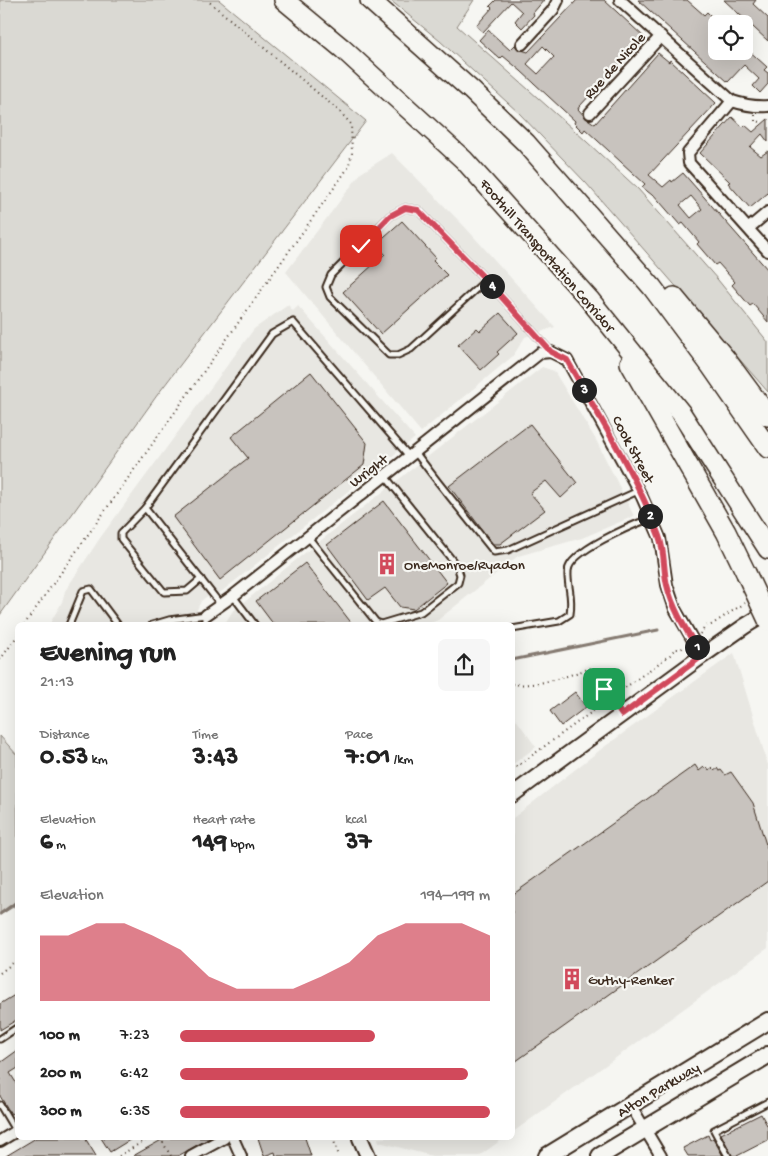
<!DOCTYPE html>
<meta charset="utf-8">
<style>
:root{--surface:#fff;--page:#f6f6f6;--text:#222;--muted:#767676;--accent:#d1495b}
body{margin:0;font-family:"Gochi Hand",sans-serif;background:var(--page);color:var(--text);height:100vh;display:flex;flex-direction:column;font-size:19px;white-space:nowrap}
*{box-sizing:border-box;margin:0}
p{font-size:16px;color:var(--muted)}
.icon{flex:none;width:28px;height:28px;fill:none;stroke:currentColor;stroke-width:2;stroke-linecap:round;stroke-linejoin:round}
.map{position:relative;flex:1;overflow:hidden}
.drawer{position:absolute;left:15px;top:622px;width:500px;height:518px;display:flex;flex-direction:column;background:var(--surface);border-radius:8px;box-shadow:0 5px 20px #0002}
.drawer>*{flex:none}
.buttons{position:absolute;left:708px;top:15px;display:grid;gap:10px}
.buttons a{display:grid;place-items:center;width:45px;height:45px;border-radius:8px;background:var(--surface);box-shadow:0 5px 20px #0002;font-size:25px}
.pin{position:absolute;display:grid;place-items:center;width:42px;height:42px;color:#fff;margin:-21px;border-radius:10px;box-shadow:0 2px 8px #0006}
.km{position:absolute;width:25px;height:25px;margin:-12px;border-radius:50%;background:#222;color:#fff;font-size:14px;line-height:25px;text-align:center}
.round{display:grid;place-items:center;flex:none;width:52px;height:52px;border-radius:8px;background:var(--page)}
.headline{display:flex;align-items:center;justify-content:space-between;height:85px;padding:0 25px}
h1{font-size:28px;font-weight:800;line-height:38px}
.stats{display:grid;grid-template-columns:repeat(3,1fr);gap:8px;height:85px;padding:5px 25px}
.stats div{display:grid;align-content:center}
.stats b{font-size:25px;font-weight:800}
.stats small{font-size:14px;font-weight:400}
.stats p{font-size:14px}
.chart{height:140px;padding:10px 25px}
.chart p{display:flex;justify-content:space-between}
.chart svg{width:100%;height:90px;margin-top:5px;fill:var(--accent);opacity:.7}
ul{padding:0 25px;list-style:none;font-size:16px}
li{display:grid;grid-template-columns:80px 60px 1fr;align-items:center;height:38px}
li i{height:12px;border-radius:6px;background:var(--accent)}
.map>svg:first-child{display:block}
</style>
<div class="map">
<svg width="768" height="1156" viewBox="0 0 768 1156">
<rect width="100%" height="100%" fill="#f6f6f2"/>
<filter id="ink" filterUnits="userSpaceOnUse"><feTurbulence type="fractalNoise" baseFrequency=".02" numOctaves="2"/><feDisplacementMap in="SourceGraphic" scale="10" xChannelSelector="R" yChannelSelector="G"/><feConvolveMatrix kernelMatrix="1 2 1 2 8 2 1 2 1" color-interpolation-filters="sRGB"/></filter>
<g filter="url(#ink)">
<!-- built -->
<g fill="#e8e7e2">
<polygon points="392,153 465,227 555,327 525,337 513,356 421,432 286,272 361,173"/>
<polygon points="288,305 293,311 298,306 415,438 221,592 206,597 201,601 195,614 199,625 49,625 62,602 65,591 100,538 254,329"/>
<polygon points="542,367 554,371 596,440 634,516 582,538 518,556 438,620 426,625 224,625 232,612 301,556"/>
<polygon points="734,653 768,765 768,948 513,1132 513,818 600,750"/>
<polygon points="513,715 536,747 513,764 512,764"/>
<polygon points="378,1138 504,1138 479,1156 432,1156 379,1142"/>
</g>
<!-- green -->
<g fill="#dad9d3" stroke="#8a8278">
<polygon points="0,0 219,0 366,121 158,394 0,615"/>
<polygon points="390,0 474,0 457,26 574,130 638,189 718,280 768,342 768,392 586,183 519,113 440,41"/>
<polygon points="0,736 17,755 18,904 0,915"/>
</g>
<g fill="none" stroke-linecap="round" stroke-linejoin="round">
<!-- stream -->
<g stroke="#857a71" stroke-width="3">
<polyline points="512,660 658,630"/>
<polyline points="0,914 18,901"/>
</g>
</g>
<!-- building -->
<g fill="#c8c3be" stroke="#3b2a1e" fill-rule="evenodd">
<polygon points="496,0 544,0 533,13 534,15 522,28 515,21 522,12 511,2 483,32 476,26 492,8 490,6"/>
<path d="M577,0h27l40,37 -65,70 -1,2 8,9 9,6 63,-71 11,9 1,-2 46,43 -67,72 14,12 8,-7 1,2 11,-9 85,97v52l-15,-18 -3,2 -18,-21 3,-3 -9,-10 -8,-9 -3,2 -18,-21 2,-2 -16,-19 -3,2 -27,-31 -1,1 -10,-8 3,-3 -60,-55 -2,3 -9,-9 1,-2 -54,-50 -18,-15 -3,3 -21,-19 9,-10 22,20 5,-5 3,4 10,3zM543,46l11,11 -16,17 -11,-10zM691,196l11,13 -11,9 -11,-13z"/>
<polygon points="638,0 687,0 704,15 707,12 716,21 716,51 744,51 746,48 767,67 764,70 768,73 768,84 760,93 753,86 759,79 744,65 728,82"/>
<polygon points="724,0 756,0 753,4 768,18 768,41"/>
<polygon points="732,117 743,127 745,125 753,132 768,119 768,142 762,134 750,147 761,156 768,151 768,193 750,208 728,183 730,182 700,153"/>
<polygon points="402,221 436,258 433,261 447,275 381,334 343,292 385,254 376,244"/>
<polygon points="500,313 518,333 497,352 499,354 481,370 458,345 477,328 480,331"/>
<polygon points="311,372 367,443 364,465 220,580 173,517 248,458 231,437"/>
<polygon points="530,424 577,483 561,498 546,481 530,493 545,510 500,544 493,544 449,486"/>
<polygon points="384,501 447,583 414,609 400,607 385,588 368,600 327,545"/>
<polygon points="305,563 353,625 274,625 256,601"/>
<polygon points="575,692 586,707 561,726 550,711"/>
<polygon points="695,765 699,771 704,767 705,769 707,767 709,770 712,768 715,771 717,768 719,771 721,770 725,775 731,772 753,803 768,851 768,881 512,1064 512,895"/>
<polygon points="18,993 18,1019 0,1030 0,1004"/>
<polygon points="18,1050 18,1068 10,1073 18,1086 18,1110 11,1114 0,1096 0,1063"/>
<polygon points="761,1114 768,1127 768,1140 737,1156 732,1156 721,1134"/>
<polygon points="708,1135 710,1140 713,1138 723,1156 688,1156 683,1148"/>
<polygon points="36,1138 85,1138 96,1156 6,1156"/>
<polygon points="101,1138 133,1138 110,1152"/>
<polygon points="165,1138 210,1138 178,1156 133,1156"/>
<polygon points="258,1138 305,1138 311,1156 276,1156 275,1152 264,1156"/>
</g>
<g fill="none" stroke-linecap="round" stroke-linejoin="round">
<!-- service casing -->
<g stroke="#3b2a1e" stroke-width="9">
<g id="service">
<polyline points="486,280 411,349 398,355 389,355 330,297 326,287 331,275 390,216 405,208 418,210 489,283 551,352"/>
<polyline points="415,452 438,482 494,552 508,550 638,491"/>
<polyline points="145,508 221,605"/>
<polyline points="308,537 376,622 381,624 421,612 458,583 460,575 457,566 385,476"/>
<polyline points="201,579 187,591 164,592 121,539 121,533 145,508 272,334 293,322 409,456"/>
<polyline points="233,596 255,625"/>
<polyline points="69,625 83,591 91,589 118,625"/>
<polyline points="152,625 169,620 206,615 204,625"/>
<path d="M512,629l47,-8 11,-7c3,-19 -3,-27 -2,-43 1,-20 65,-46 83,-53"/>
<polyline points="0,1039 18,1027"/>
<polyline points="0,1105 16,1132"/>
<polyline points="728,1156 714,1130 768,1102"/>
</g>
</g>
<!-- minor casing -->
<g stroke="#3b2a1e" stroke-width="14">
<g id="minor">
<path d="M620,0l112,101c12,4 23,6 36,5"/>
<polyline points="522,44 553,10 558,0"/>
<polyline points="732,101 688,153 689,163 768,251"/>
<polyline points="590,113 661,36"/>
<polyline points="749,228 768,212"/>
<polyline points="206,615 233,596 540,353 551,352 567,360 642,497 660,538 667,585 675,609 702,656"/>
<polyline points="631,1106 661,1156"/>
<polyline points="233,1138 241,1156"/>
<polyline points="0,1141 18,1130"/>
<polyline points="191,1156 224,1138"/>
</g>
</g>
<!-- tertiary casing -->
<g stroke="#3b2a1e" stroke-width="18">
<g id="tertiary">
<polyline points="512,795 702,656 745,626 768,612"/>
<polyline points="360,1138 368,1156"/>
</g>
</g>
<!-- primary casing -->
<g stroke="#3b2a1e" stroke-width="20">
<g id="primary">
<polyline points="547,1156 768,1021"/>
<polyline points="600,1156 768,1055"/>
</g>
</g>
<!-- motorway casing -->
<g stroke="#3b2a1e" stroke-width="22">
<g id="motorway">
<polyline points="284,0 343,49 464,160 589,299 681,413 768,549"/>
<polyline points="370,0 472,91 526,143 652,287 711,366 768,448"/>
<polyline points="674,297 725,358 768,416"/>
<polyline points="630,363 726,532 746,573"/>
</g>
</g>
<!-- path -->
<g stroke="#3b2a1e" stroke-width="2" stroke-dasharray="1 4" stroke-linecap="butt">
<polyline points="755,115 755,121 761,122"/>
<polyline points="24,625 348,168 352,153 351,124 338,110 207,0"/>
<polyline points="700,634 706,626 711,625 745,603"/>
<polyline points="0,660 18,635"/>
<path d="M512,684c26,3 55,-8 79,-16l11,13 3,11 11,14"/>
<polyline points="512,770 670,655 675,649 681,649 685,646"/>
<polyline points="0,973 18,959"/>
<polyline points="160,1138 171,1156"/>
<polyline points="333,1138 339,1156"/>
<polyline points="119,1156 149,1138"/>
</g>
<!-- service -->
<use href="#service" stroke="#f6f6f2" stroke-width="5"/>
<!-- minor -->
<use href="#minor" stroke="#f6f6f2" stroke-width="10"/>
<!-- tertiary -->
<use href="#tertiary" stroke="#f6f6f2" stroke-width="14"/>
<!-- primary -->
<use href="#primary" stroke="#f6f6f2" stroke-width="16"/>
<!-- motorway -->
<use href="#motorway" stroke="#f6f6f2" stroke-width="19"/>
<!-- motorway-bridge casing -->
<g stroke="#3b2a1e" stroke-width="22" stroke-linecap="butt">
<polyline id="motorway-bridge" points="746,573 768,620"/>
</g>
<!-- motorway-bridge -->
<use href="#motorway-bridge" stroke="#f6f6f2" stroke-width="19"/>
</g>
</g>
<g fill="none" stroke-linecap="round" stroke-linejoin="round" filter="url(#ink)">
<!-- route casing -->
<g stroke="#fff" stroke-width="10">
<path id="route" d="M361,246l29,-30 15,-8 13,2 71,73 62,69 16,8c32,57 69,114 92,176 6,16 4,33 8,49 6,26 22,49 35,71l-80,59 -18,-26"/>
</g>
<!-- route -->
<use href="#route" stroke="#d1495b" stroke-width="6"/>
</g>
<!-- icons -->
<defs>
<g id="building-bare" transform="scale(1.725)"><path d="M-4-6H4V6H1V3H-1V6H-4ZM-2.5-4.3h1.7v1.8h-1.7ZM.8-4.3h1.7v1.8H.8ZM-2.5-1h1.7V.8h-1.7ZM.8-1h1.7V.8H.8Z" fill="#d1495b" stroke="#f6f6f2" stroke-width="2.5" paint-order="stroke"/></g>
</defs>
<g fill-rule="evenodd">
<use href="#building-bare" x="387" y="564"/>
<use href="#building-bare" x="572" y="979"/>
</g>
<g text-anchor="middle" stroke-width="4.5" stroke-linejoin="round" paint-order="stroke">
<!-- street labels -->
<g font-size="15" fill="#3b2a1e" stroke="#f6f6f2">
<text transform="translate(614 65) rotate(-48)" y="5">Rue de Nicole</text>
<text transform="translate(548 255) rotate(49)" y="5">Foothill Transportation Corridor</text>
<text transform="translate(634 449) rotate(62)" y="5">Cook Street</text>
<text transform="translate(368 470) rotate(-38)" y="5">Wright</text>
<text transform="translate(658 1089) rotate(-31)" y="5">Alton Parkway</text>
</g>
<!-- poi labels -->
<g font-size="15" fill="#3b2a1e" stroke="#f6f6f2" text-anchor="start">
<text x="404" y="569">OneMonroe/Ryadon</text>
<text x="588" y="984">Guthy-Renker</text>
</g>
</g>
</svg>
<div class="buttons">
<a><svg class="icon" aria-label="locate" viewBox="0 0 24 24"><circle cx="12" cy="12" r="6"/><path d="M12 2v4M12 18v4M2 12h4M18 12h4"/></svg></a>
</div>
<div class="pin" style="left:604px;top:689px;background:#1e9e55"><svg class="icon" aria-label="arrive" viewBox="0 0 24 24"><path d="M6 21V4h12l-3 4 3 4H6"/></svg></div>
<div class="pin" style="left:361px;top:246px;background:#d93025"><svg class="icon" aria-label="check" viewBox="0 0 24 24"><path d="M5 12l5 5 9-10"/></svg></div>
<b class="km" style="left:697px;top:647px">1</b>
<b class="km" style="left:650px;top:516px">2</b>
<b class="km" style="left:584px;top:390px">3</b>
<b class="km" style="left:492px;top:286px">4</b>
<section class="drawer">
<div class="headline"><div><h1>Evening run</h1><p>21:13</p></div><a class="round"><svg class="icon" aria-label="share" viewBox="0 0 24 24"><path d="M12 15V3M7 8l5-5 5 5M5 13v7h14v-7"/></svg></a></div>
<div class="stats">
<div><p>Distance</p><b>0.53<small> km</small></b></div>
<div><p>Time</p><b>3:43</b></div>
<div><p>Pace</p><b>7:01<small> /km</small></b></div>
</div>
<div class="stats">
<div><p>Elevation</p><b>6<small> m</small></b></div>
<div><p>Heart rate</p><b>149<small> bpm</small></b></div>
<div><p>kcal</p><b>37</b></div>
</div>
<div class="chart"><p><span>Elevation</span>194–199 m</p>
<svg viewBox="0 0 160 44" preserveAspectRatio="none"><path d="M0 44V12L10 12L20 6L30 6L40 12L50 19L60 32L70 38L80 38L90 38L100 32L110 25L120 12L130 6L140 6L150 6L160 12V44z"/></svg>
</div>
<ul>
<li><b>100 m</b>7:23<i style="width:63%"></i></li>
<li><b>200 m</b>6:42<i style="width:93%"></i></li>
<li><b>300 m</b>6:35<i style="width:100%"></i></li>
</ul>
</section>
</div>
